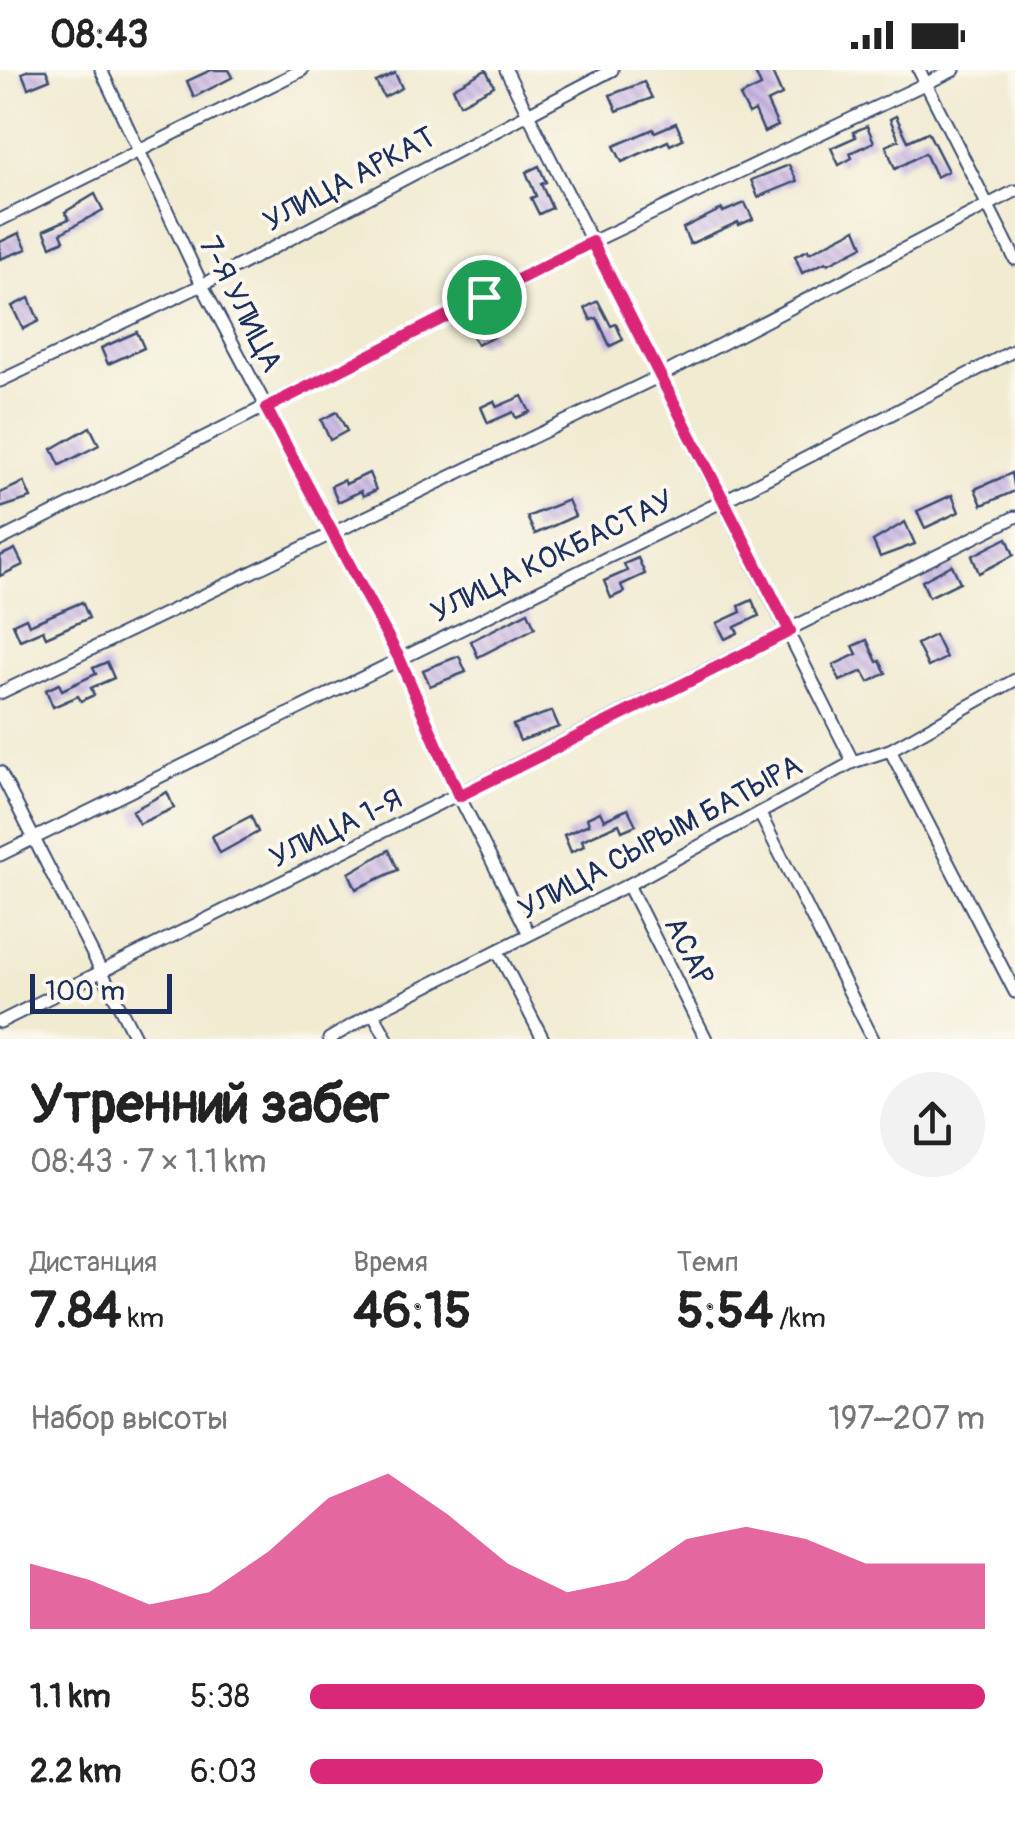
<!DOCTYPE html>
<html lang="ru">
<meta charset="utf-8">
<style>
:root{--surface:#fff;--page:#f2f2f2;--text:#222;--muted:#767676;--accent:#db2777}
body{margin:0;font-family:Pangolin,sans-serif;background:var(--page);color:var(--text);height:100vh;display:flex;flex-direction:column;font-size:38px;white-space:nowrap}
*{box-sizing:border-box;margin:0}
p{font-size:32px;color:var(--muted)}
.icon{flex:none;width:55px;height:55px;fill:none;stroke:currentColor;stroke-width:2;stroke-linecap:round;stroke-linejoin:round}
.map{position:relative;height:969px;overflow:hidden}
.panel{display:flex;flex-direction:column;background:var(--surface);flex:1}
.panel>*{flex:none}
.scale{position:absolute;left:30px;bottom:25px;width:142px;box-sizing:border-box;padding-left:10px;border:5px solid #1b2f5e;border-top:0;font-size:28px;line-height:35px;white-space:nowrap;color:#1b2f5e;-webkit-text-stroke:8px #fbf7ec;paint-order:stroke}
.pin{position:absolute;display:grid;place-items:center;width:85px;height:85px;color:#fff;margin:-42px;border:5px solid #fff;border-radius:50%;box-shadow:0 2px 10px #0007}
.round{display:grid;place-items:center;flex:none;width:105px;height:105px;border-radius:52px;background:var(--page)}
.headline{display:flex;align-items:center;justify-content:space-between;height:170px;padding:0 30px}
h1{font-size:55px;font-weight:700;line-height:75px}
.figures{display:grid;grid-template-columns:repeat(3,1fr);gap:15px;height:170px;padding:10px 30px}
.figures div{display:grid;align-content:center}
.figures b{font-size:50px;font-weight:700}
.figures small{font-size:28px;font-weight:400}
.figures p{font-size:28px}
.chart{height:280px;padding:20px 30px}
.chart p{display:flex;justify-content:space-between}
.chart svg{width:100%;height:180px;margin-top:10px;fill:var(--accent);opacity:.7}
ul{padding:0 30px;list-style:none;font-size:32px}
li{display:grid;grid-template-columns:160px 120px 1fr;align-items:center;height:75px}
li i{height:25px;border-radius:12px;background:var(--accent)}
.status{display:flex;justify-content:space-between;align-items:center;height:70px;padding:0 50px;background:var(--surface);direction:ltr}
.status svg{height:28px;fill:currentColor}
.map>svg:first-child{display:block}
</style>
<div class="status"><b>08:43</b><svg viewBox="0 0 49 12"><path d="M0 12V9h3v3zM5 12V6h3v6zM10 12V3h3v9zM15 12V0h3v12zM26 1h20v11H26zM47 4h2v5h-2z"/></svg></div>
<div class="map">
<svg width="1015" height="969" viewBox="0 0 1015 969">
<defs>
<pattern id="building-back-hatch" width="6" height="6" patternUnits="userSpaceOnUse" patternTransform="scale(2.5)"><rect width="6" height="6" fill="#cab7e5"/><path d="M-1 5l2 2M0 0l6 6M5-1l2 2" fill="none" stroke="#a395bd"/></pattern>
</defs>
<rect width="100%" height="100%" fill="#fbf7ec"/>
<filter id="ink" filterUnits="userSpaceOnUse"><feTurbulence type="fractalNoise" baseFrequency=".01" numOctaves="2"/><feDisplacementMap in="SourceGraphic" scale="20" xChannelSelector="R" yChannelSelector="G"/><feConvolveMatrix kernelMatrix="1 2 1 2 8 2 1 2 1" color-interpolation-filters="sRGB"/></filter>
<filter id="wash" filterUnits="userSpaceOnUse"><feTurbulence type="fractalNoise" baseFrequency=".0048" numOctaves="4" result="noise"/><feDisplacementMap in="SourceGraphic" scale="40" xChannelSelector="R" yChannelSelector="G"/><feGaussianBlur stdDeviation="2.25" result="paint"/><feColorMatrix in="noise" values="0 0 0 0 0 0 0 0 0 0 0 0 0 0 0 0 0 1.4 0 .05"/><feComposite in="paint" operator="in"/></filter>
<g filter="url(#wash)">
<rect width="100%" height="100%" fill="#f1ebd2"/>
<g id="blocks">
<!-- building -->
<g fill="url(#building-back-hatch)">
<polygon points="29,0 46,0 50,9 28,18 22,3"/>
<polygon points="211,0 229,0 233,7 194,27 187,11"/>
<polygon points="486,0 494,16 460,34 453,18"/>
<polygon points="754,0 771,0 782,25 767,32 778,56 764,62 755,41 749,44 740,26 761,16"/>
<polygon points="395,3 402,18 384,27 376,12"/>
<polygon points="644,12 652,28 617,41 610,25"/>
<polygon points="896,46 908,71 928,62 948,101 936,107 925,83 895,99 886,76 899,70 890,49"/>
<polygon points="676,53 683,69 670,75 668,71 622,92 614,76 653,59 655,62"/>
<polygon points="867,56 874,72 850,83 852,88 839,95 831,78 856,67 853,62"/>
<polygon points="789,95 797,111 758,127 751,110"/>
<polygon points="539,96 546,112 541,114 552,138 539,144 531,128 536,126 526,102"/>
<polygon points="95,124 103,140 61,163 64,170 51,176 44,160 69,149 65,142"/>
<polygon points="745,133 753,149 739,155 738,152 690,174 683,158 722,139 723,142"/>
<polygon points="856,159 863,176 828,194 826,192 802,203 795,186 808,180 809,183"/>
<polygon points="19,163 27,179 0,189 0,172"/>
<polygon points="29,228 39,251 23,259 12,236"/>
<polygon points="598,231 611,256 616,254 623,270 610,276 597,248 591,250 585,238"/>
<polygon points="485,250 494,267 477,275 469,258"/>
<polygon points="137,262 144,278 108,294 101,278"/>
<polygon points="522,326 530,342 516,348 513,342 488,353 481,337 494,331 497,337"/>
<polygon points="337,342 347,361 330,370 321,350"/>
<polygon points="90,357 99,375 60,395 52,379"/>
<polygon points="369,403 376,420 363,426 361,421 338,432 331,416 344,410 346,414"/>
<polygon points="1012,403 1015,421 982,435 975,419"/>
<polygon points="24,412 31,428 0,438 0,423"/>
<polygon points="952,425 959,442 925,458 917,441"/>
<polygon points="568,430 575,446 535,464 527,447"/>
<polygon points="905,452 915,474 880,487 873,471"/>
<polygon points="1007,468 1014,485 979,503 972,486"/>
<polygon points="15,479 23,495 0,506 0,486"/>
<polygon points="638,488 645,504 621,515 624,522 611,528 604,511 627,501 624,494"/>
<polygon points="952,495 960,512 929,527 922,511"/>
<polygon points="752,530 759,546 735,557 738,563 725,569 717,553 741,542 739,536"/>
<polygon points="82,532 89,548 46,567 43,560 20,570 13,554 26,548 29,555"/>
<polygon points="528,542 535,558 478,587 471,571"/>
<polygon points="935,565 946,588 928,597 917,574"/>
<polygon points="867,570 877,592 880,591 886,603 869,612 863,601 840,611 833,595 857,584 853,576"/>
<polygon points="459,586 466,602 430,616 423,600"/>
<polygon points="107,592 114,608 91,618 94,625 81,631 78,626 53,637 46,620 59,614 62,620 96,604 93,598"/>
<polygon points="552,641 559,657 520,671 513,655"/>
<polygon points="167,722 174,738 139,754 132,741"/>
<polygon points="628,739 636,755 622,761 619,754 582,770 584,776 571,782 564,765 589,754 587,748 600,742 604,750"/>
<polygon points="251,746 258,762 220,783 212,766"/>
<polygon points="389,780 398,800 356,819 349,803"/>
</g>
</g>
</g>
<g filter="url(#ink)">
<use href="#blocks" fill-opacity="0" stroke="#3b4b6f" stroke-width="2.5"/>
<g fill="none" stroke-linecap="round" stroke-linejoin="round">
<!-- minor casing -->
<g stroke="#3b4b6f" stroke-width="15">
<g id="minor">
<polyline points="101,0 202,215 399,588 459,726 529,864"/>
<polyline points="506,0 853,692"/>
<polyline points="919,0 1015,189"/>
<polyline points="0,150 302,0"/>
<polyline points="0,311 202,215 612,0"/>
<polyline points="0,470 592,172 954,0"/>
<polyline points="0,623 660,306 1015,121"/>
<polyline points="890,680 1015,922"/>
<polyline points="0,702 136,969"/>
<polyline points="760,744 873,969"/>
<polyline points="0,785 723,431 1015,280"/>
<polyline points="628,815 706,969"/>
<polyline points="498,882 543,969"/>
<polyline points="373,943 387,969"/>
<polyline points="0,952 1015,447"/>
<polyline points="329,969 373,943 628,815 853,692 890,680 1015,610"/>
</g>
</g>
<!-- minor -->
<use href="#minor" stroke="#fff" stroke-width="11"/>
</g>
</g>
<g fill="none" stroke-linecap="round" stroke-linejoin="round" filter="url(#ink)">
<!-- route casing -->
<g stroke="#fff" stroke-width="20">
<polygon id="route" points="592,172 790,561 459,726 399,588 266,338"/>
</g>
<!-- route -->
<use href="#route" stroke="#db2777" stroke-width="12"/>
</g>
<g text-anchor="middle" stroke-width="8" stroke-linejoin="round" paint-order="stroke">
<!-- street labels -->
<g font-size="30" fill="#1b2f5e" stroke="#fbf7ec">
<text transform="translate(349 109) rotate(-28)" y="10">УЛИЦА АРКАТ</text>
<text transform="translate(241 234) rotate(63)" y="10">7-Я УЛИЦА</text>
<text transform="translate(552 486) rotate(-26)" y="10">УЛИЦА КОКБАСТАУ</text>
<text transform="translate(336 758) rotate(-26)" y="10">УЛИЦА 1-Я</text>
<text transform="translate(660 767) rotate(-28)" y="10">УЛИЦА СЫРЫМ БАТЫРА</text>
<text transform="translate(689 881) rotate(63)" y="10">АСАР</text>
</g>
</g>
</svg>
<div class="scale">100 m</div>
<div class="pin" style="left:484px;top:227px;background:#1e9e55"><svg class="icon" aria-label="arrive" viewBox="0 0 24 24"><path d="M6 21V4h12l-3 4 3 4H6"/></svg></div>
</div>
<section class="panel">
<div class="headline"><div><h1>Утренний забег</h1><p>08:43 · 7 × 1.1 km</p></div><a class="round"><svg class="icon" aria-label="share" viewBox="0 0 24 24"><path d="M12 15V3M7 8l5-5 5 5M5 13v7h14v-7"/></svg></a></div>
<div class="figures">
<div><p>Дистанция</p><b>7.84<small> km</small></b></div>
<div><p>Время</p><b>46:15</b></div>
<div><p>Темп</p><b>5:54<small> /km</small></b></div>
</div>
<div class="chart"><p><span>Набор высоты</span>197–207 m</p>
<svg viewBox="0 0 160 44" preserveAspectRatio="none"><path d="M0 44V28L10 32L20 38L30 35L40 25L50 12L60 6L70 16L80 28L90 35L100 32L110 22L120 19L130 22L140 28L150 28L160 28V44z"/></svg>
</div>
<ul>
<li><b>1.1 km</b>5:38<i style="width:100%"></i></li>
<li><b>2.2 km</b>6:03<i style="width:76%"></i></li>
</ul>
</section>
